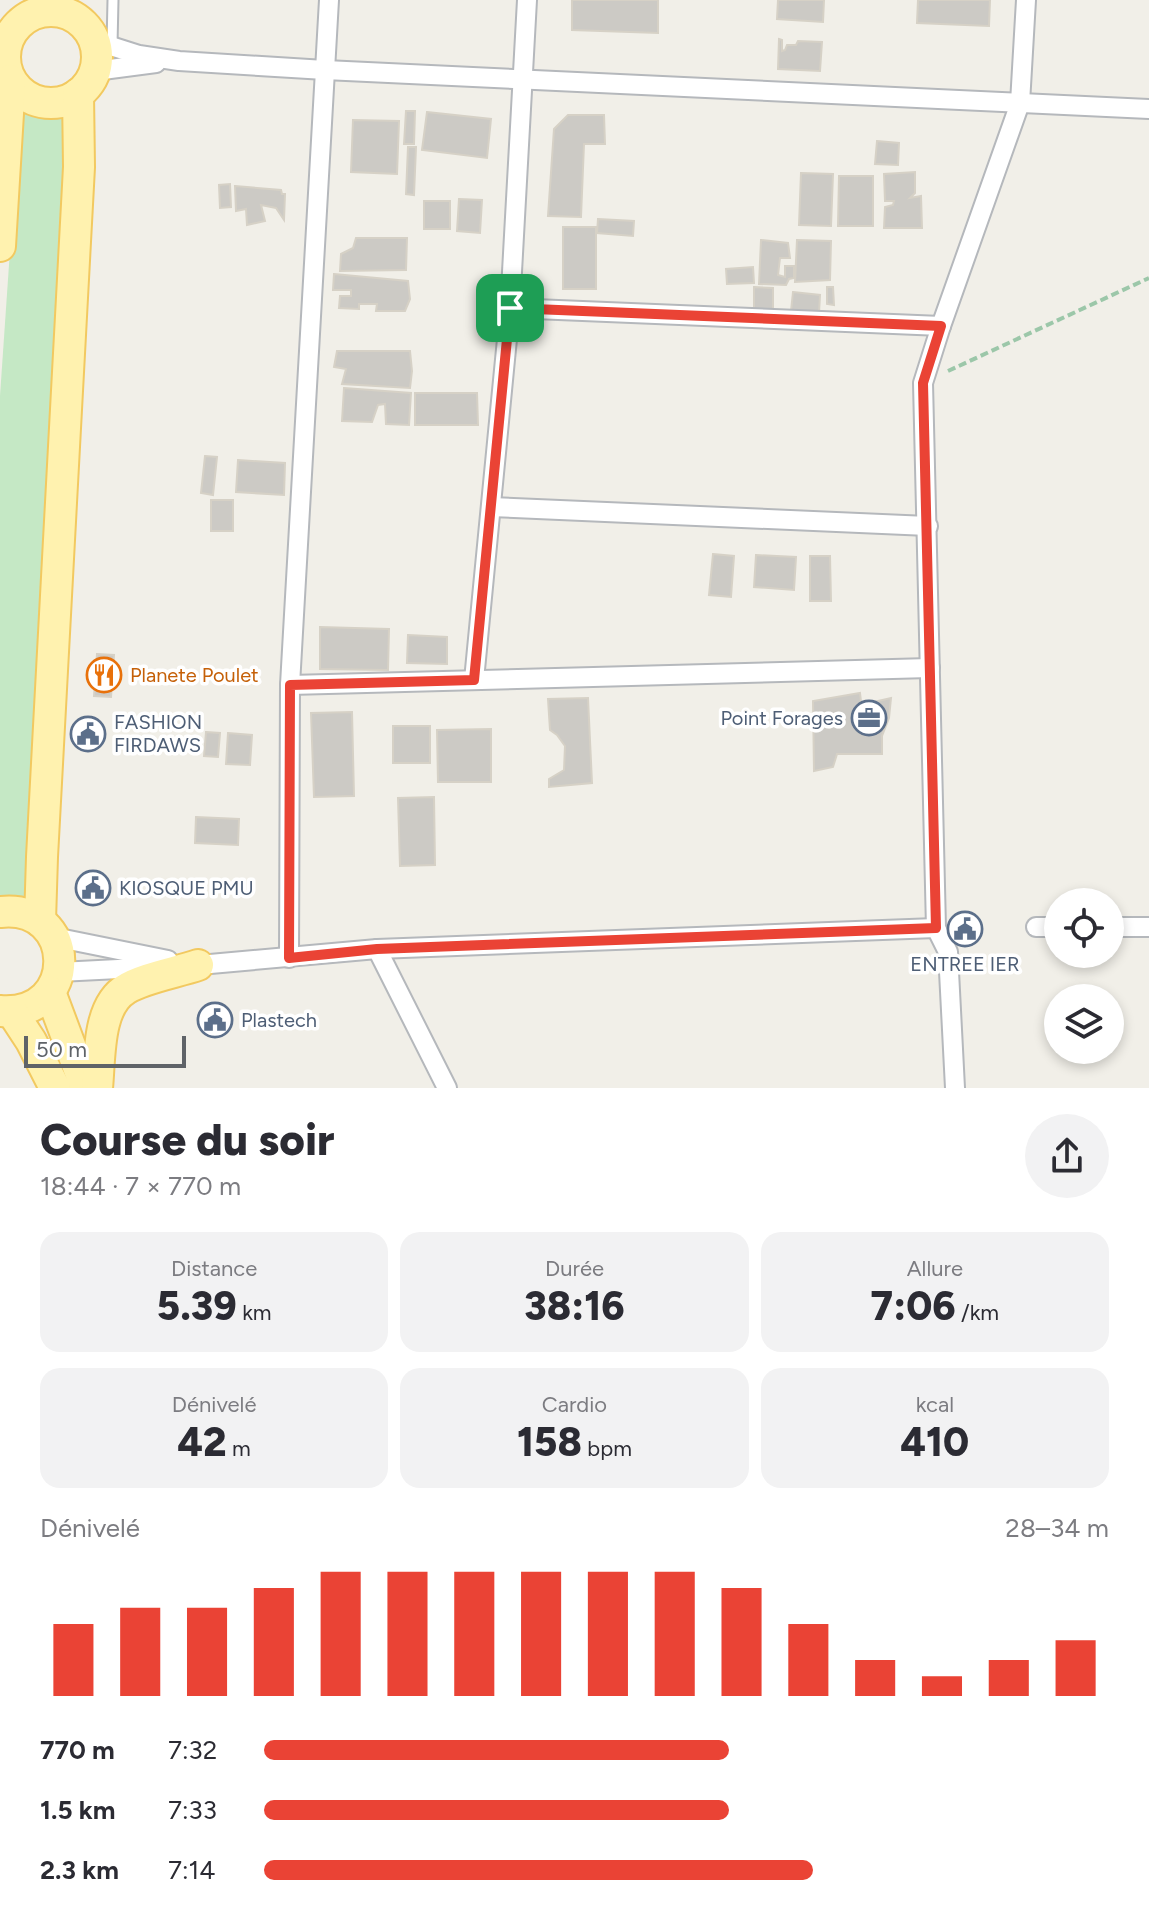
<!DOCTYPE html>
<html lang="fr">
<meta charset="utf-8">
<style>
:root{--surface:#fff;--page:#f2f2f3;--text:#2b2b33;--muted:#7c7c81;--accent:#ea4335}
body{margin:0;font-family:Figtree,sans-serif;background:var(--page);color:var(--text);height:100vh;display:flex;flex-direction:column;font-size:30px;white-space:nowrap}
*{box-sizing:border-box;margin:0}
p{font-size:26px;color:var(--muted)}
.icon{flex:none;width:44px;height:44px;fill:none;stroke:currentColor;stroke-width:2;stroke-linecap:round;stroke-linejoin:round}
.map{position:relative;height:1088px;overflow:hidden}
.side{display:flex;flex-direction:column;background:var(--surface);flex:1}
.side>*{flex:none}
.fabs{position:absolute;left:1044px;top:888px;display:grid;gap:16px}
.fabs a{display:grid;place-items:center;width:80px;height:80px;border-radius:50%;background:var(--surface);box-shadow:0 4px 12px #0003;font-size:40px}
.scale{position:absolute;left:24px;bottom:20px;width:162px;box-sizing:border-box;padding-left:8px;border:4px solid #5f6368;border-top:0;font-size:22px;line-height:28px;white-space:nowrap;color:#5f6368;-webkit-text-stroke:6px #fff;paint-order:stroke}
.pin{position:absolute;display:grid;place-items:center;width:68px;height:68px;color:#fff;margin:-34px;border-radius:16px;box-shadow:0 4px 12px #0006}
.round{display:grid;place-items:center;flex:none;width:84px;height:84px;border-radius:42px;background:var(--page)}
.headline{display:flex;align-items:center;justify-content:space-between;height:136px;padding:0 40px}
h1{font-size:44px;font-weight:800;line-height:60px}
.stats{display:grid;grid-template-columns:repeat(3,1fr);gap:12px;height:136px;padding:8px 40px}
.stats div{display:grid;align-content:center;border-radius:20px;background:var(--page);text-align:center}
.stats b{font-size:40px;font-weight:800}
.stats small{font-size:22px;font-weight:400}
.stats p{font-size:22px}
.chart{height:224px;padding:16px 40px}
.chart p{display:flex;justify-content:space-between}
.chart svg{width:100%;height:144px;margin-top:8px;stroke:var(--accent);stroke-width:6}
ul{padding:0 40px;list-style:none;font-size:26px}
li{display:grid;grid-template-columns:128px 96px 1fr;align-items:center;height:60px}
li i{height:20px;border-radius:10px;background:var(--accent)}
.map>svg:first-child{display:block}
</style>
<div class="map">
<svg width="1149" height="1088" viewBox="0 0 1149 1088">
<rect width="100%" height="100%" fill="#f1efe8"/>
<!-- green -->
<path fill="#c5e8c5" d="M41,107c16,2 24,3 31,20l-48,771 -24,-1v-501l19,-277 11,-10z"/>
<!-- building -->
<g fill="#cccac5" stroke="#d6d1c6" stroke-width="2">
<polygon points="572,0 658,0 658,33 572,30"/>
<polygon points="778,0 824,0 823,22 777,19"/>
<polygon points="918,0 990,0 989,26 917,23"/>
<polygon points="779,39 782,40 782,51 785,50 787,45 796,45 798,41 822,42 820,71 778,69"/>
<polygon points="406,111 415,111 414,144 404,144"/>
<polygon points="427,112 491,119 487,158 422,150"/>
<polygon points="568,115 604,115 605,144 584,144 581,217 548,216 554,129"/>
<polygon points="353,120 399,121 397,174 351,172"/>
<polygon points="877,141 899,143 898,165 875,164"/>
<polygon points="408,147 416,147 414,195 406,194"/>
<polygon points="915,172 915,193 910,198 921,196 922,228 884,228 885,207 893,205 894,201 885,201 884,174"/>
<polygon points="801,173 833,174 831,226 799,225"/>
<polygon points="839,176 873,176 873,226 838,226"/>
<polygon points="230,184 231,207 220,208 219,185"/>
<polygon points="235,186 281,190 282,194 285,194 284,220 276,208 261,205 265,221 247,225 246,209 236,211"/>
<polygon points="459,199 482,200 480,233 457,231"/>
<rect x="424" y="201" width="26" height="28"/>
<polygon points="598,219 634,221 633,236 597,233"/>
<rect x="563" y="227" width="33" height="62"/>
<polygon points="356,238 407,238 406,270 340,271 341,254 353,248"/>
<polygon points="761,240 788,243 790,258 780,258 778,275 785,277 785,266 794,266 794,278 789,279 786,285 759,284"/>
<polygon points="797,240 831,241 830,280 795,282"/>
<polygon points="753,267 754,283 727,284 726,269"/>
<polygon points="334,274 408,281 410,299 405,311 376,311 377,304 359,304 359,309 339,308 340,296 351,296 351,290 333,290"/>
<polygon points="754,287 773,288 773,310 754,310"/>
<polygon points="827,287 833,287 834,305 827,304"/>
<polygon points="793,292 820,295 819,313 791,311"/>
<polygon points="337,351 410,351 412,371 410,388 342,384 346,369 334,367"/>
<polygon points="344,388 411,393 409,425 386,424 385,404 378,405 372,422 342,421"/>
<polygon points="415,393 477,393 478,425 415,425"/>
<polygon points="205,456 217,457 213,495 201,493"/>
<polygon points="238,460 285,463 284,495 236,492"/>
<rect x="211" y="500" width="22" height="31"/>
<polygon points="713,554 734,556 731,597 709,595"/>
<polygon points="756,555 796,557 794,590 754,587"/>
<polygon points="810,556 830,556 831,601 810,601"/>
<polygon points="320,627 389,629 388,670 320,669"/>
<polygon points="408,635 447,637 447,664 407,663"/>
<polygon points="97,654 114,655 111,697 94,696"/>
<polygon points="860,693 863,718 867,724 873,702 891,698 889,718 882,736 882,754 837,754 833,767 814,771 813,701"/>
<polygon points="588,698 592,783 549,787 549,779 564,770 565,746 557,735 550,730 548,699"/>
<polygon points="352,712 354,796 314,797 311,713"/>
<rect x="393" y="726" width="37" height="37"/>
<polygon points="491,729 491,782 438,782 437,730"/>
<polygon points="206,732 220,733 218,757 204,756"/>
<polygon points="228,733 252,735 250,765 226,764"/>
<polygon points="434,797 435,865 400,866 398,798"/>
<polygon points="196,817 239,819 238,845 195,843"/>
</g>
<g fill="none" stroke-linecap="round" stroke-linejoin="round">
<!-- lane casing -->
<g stroke="#b5b8bc" stroke-width="13">
<polyline id="lane" points="112,45 113,0"/>
</g>
<!-- street casing -->
<g stroke="#b5b8bc" stroke-width="22">
<g id="street">
<polyline points="95,41 139,55 179,61 325,70 1149,109"/>
<polyline points="0,42 8,37"/>
<polyline points="95,71 156,63"/>
<polyline points="510,308 941,326"/>
<polyline points="491,507 928,526"/>
<polyline points="474,680 510,308 527,0"/>
<polyline points="290,685 930,668"/>
<polyline points="1036,927 1058,927"/>
<polyline points="1110,927 1149,927"/>
<polyline points="54,937 168,960"/>
<polyline points="377,949 447,1088"/>
<polyline points="289,958 290,685 329,0"/>
<polyline points="188,966 377,949 936,928"/>
<polyline points="59,972 158,967"/>
<polyline points="955,1088 948,952 936,928 923,383 941,326 1020,103 1026,0"/>
</g>
</g>
<!-- primary casing -->
<g stroke="#f2c960" stroke-width="34">
<g id="primary">
<circle cx="51" cy="57" r="46"/>
<polyline points="0,246 10,80"/>
<path d="M0,912c77,-9 81,105 0,99"/>
<polyline points="40,921 42,857 79,167 78,94"/>
<polyline points="50,992 86,1088"/>
<polyline points="12,1012 31,1041 55,1088"/>
<path d="M97,1088c3,-29 0,-82 29,-99 17,-11 52,-17 72,-24"/>
</g>
</g>
<!-- path -->
<polyline stroke="#9cc7a9" stroke-width="4" stroke-dasharray="8 4" stroke-linecap="butt" points="948,371 1149,278"/>
<!-- lane -->
<use href="#lane" stroke="#fff" stroke-width="9"/>
<!-- street -->
<use href="#street" stroke="#fff" stroke-width="18"/>
<!-- primary -->
<use href="#primary" stroke="#fff2af" stroke-width="30"/>
</g>
<g fill="none" stroke-linecap="round" stroke-linejoin="round">
<!-- route casing -->
<g stroke="#fff" stroke-width="16">
<polygon id="route" points="510,308 941,326 923,383 936,928 377,949 289,958 290,685 474,680"/>
</g>
<!-- route -->
<use href="#route" stroke="#ea4335" stroke-width="10"/>
</g>
<!-- icons -->
<defs>
<g id="restaurant-ring" transform="scale(1.8)"><circle r="9.5" fill="#fff" stroke="#e8710a" stroke-width="1.5"/><path d="M-5-6h1v4h1v-4h1v4h1v-4h1v5L-1.5 .5V6h-2V.5L-5-1ZM5-6V6H3V1.5H1.5Q1.5-4 5-6Z" fill="#e8710a"/></g>
<g id="office-ring" transform="scale(1.8)"><circle r="9.5" fill="#fff" stroke="#5c6f8a" stroke-width="1.5"/><path d="M-6-3h4V-5.5h4V-3h4V5H-6ZM-1-4.5V-3h2v-1.5ZM-6 0V1H6V0Z" fill="#5c6f8a"/></g>
<g id="civic-ring" transform="scale(1.8)"><circle r="9.5" fill="#fff" stroke="#5c6f8a" stroke-width="1.5"/><path d="M-.6-6.5H3V-4.5H.6V-3L4-1V1h2V6H-6V1h2V-1L-.6-3ZM-1.2 2.5V6h2.4V2.5Z" fill="#5c6f8a"/></g>
</defs>
<g fill-rule="evenodd">
<use href="#restaurant-ring" x="104" y="675"/>
<use href="#office-ring" x="869" y="718"/>
<use href="#civic-ring" x="88" y="734"/>
<use href="#civic-ring" x="93" y="888"/>
<use href="#civic-ring" x="965" y="929"/>
<use href="#civic-ring" x="215" y="1020"/>
</g>
<g text-anchor="middle" stroke-width="7" stroke-linejoin="round" paint-order="stroke">
<!-- food labels -->
<g font-size="20" fill="#c56008" stroke="#fff" text-anchor="start">
<text x="130" y="682">Planete Poulet</text>
</g>
<!-- service labels -->
<g font-size="20" fill="#4e5e75" stroke="#fff" text-anchor="start">
<text x="843" y="725" text-anchor="end">Point Forages</text>
<text x="114" y="729">FASHION<tspan x="114" dy="23">FIRDAWS</tspan></text>
<text x="119" y="895">KIOSQUE PMU</text>
<text x="965" y="971" text-anchor="middle">ENTREE IER</text>
<text x="241" y="1027">Plastech</text>
</g>
</g>
</svg>
<div class="fabs">
<a><svg class="icon" aria-label="locate" viewBox="0 0 24 24"><circle cx="12" cy="12" r="6"/><path d="M12 2v4M12 18v4M2 12h4M18 12h4"/></svg></a>
<a><svg class="icon" aria-label="layers" viewBox="0 0 24 24"><path d="M12 4l9 5-9 5-9-5zM3 14l9 5 9-5"/></svg></a>
</div>
<div class="scale">50 m</div>
<div class="pin" style="left:510px;top:308px;background:#1e9e55"><svg class="icon" aria-label="arrive" viewBox="0 0 24 24"><path d="M6 21V4h12l-3 4 3 4H6"/></svg></div>
</div>
<section class="side">
<div class="headline"><div><h1>Course du soir</h1><p>18:44 · 7 × 770 m</p></div><a class="round"><svg class="icon" aria-label="share" viewBox="0 0 24 24"><path d="M12 15V3M7 8l5-5 5 5M5 13v7h14v-7"/></svg></a></div>
<div class="stats">
<div><p>Distance</p><b>5.39<small> km</small></b></div>
<div><p>Durée</p><b>38:16</b></div>
<div><p>Allure</p><b>7:06<small> /km</small></b></div>
</div>
<div class="stats">
<div><p>Dénivelé</p><b>42<small> m</small></b></div>
<div><p>Cardio</p><b>158<small> bpm</small></b></div>
<div><p>kcal</p><b>410</b></div>
</div>
<div class="chart"><p><span>Dénivelé</span>28–34 m</p>
<svg viewBox="0 0 160 44" preserveAspectRatio="none"><path d="M5 44V22M15 44V17M25 44V17M35 44V11M45 44V6M55 44V6M65 44V6M75 44V6M85 44V6M95 44V6M105 44V11M115 44V22M125 44V33M135 44V38M145 44V33M155 44V27"/></svg>
</div>
<ul>
<li><b>770 m</b>7:32<i style="width:55%"></i></li>
<li><b>1.5 km</b>7:33<i style="width:55%"></i></li>
<li><b>2.3 km</b>7:14<i style="width:65%"></i></li>
</ul>
</section>
